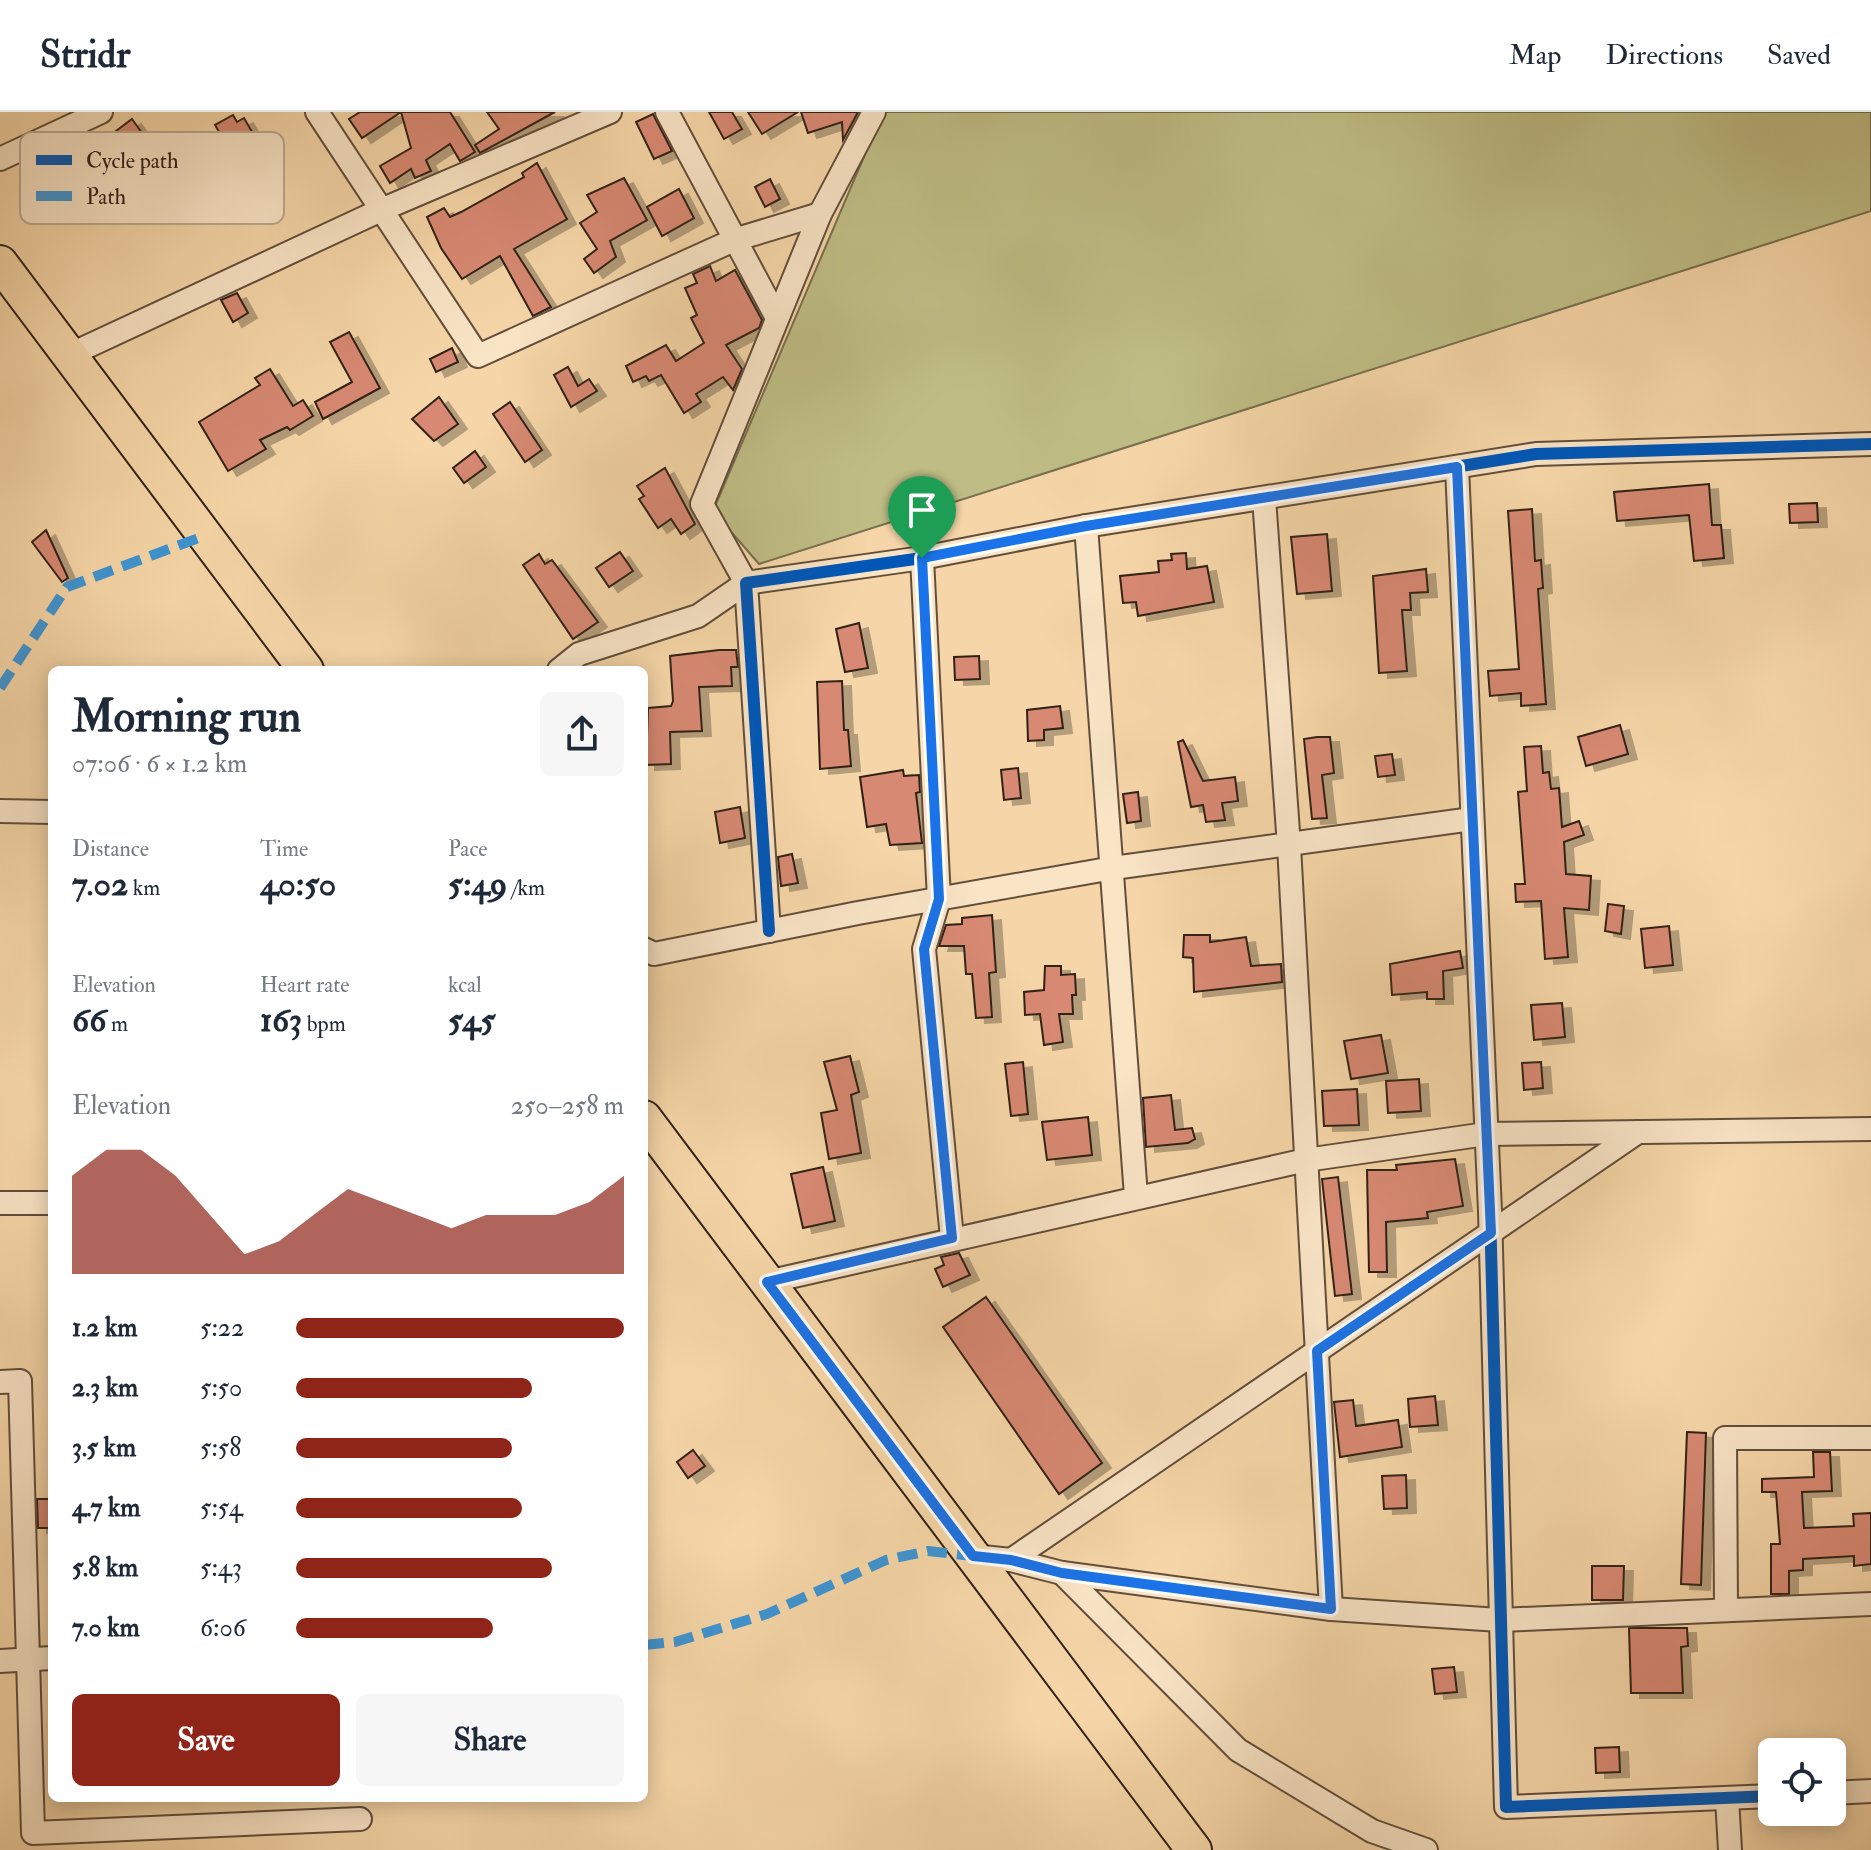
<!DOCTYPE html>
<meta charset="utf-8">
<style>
:root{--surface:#fff;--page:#f6f6f7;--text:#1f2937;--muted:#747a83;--line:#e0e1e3;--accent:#8f2418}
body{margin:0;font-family:"IM FELL Double Pica",serif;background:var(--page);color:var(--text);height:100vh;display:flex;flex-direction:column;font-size:30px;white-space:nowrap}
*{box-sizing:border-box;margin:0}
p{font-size:26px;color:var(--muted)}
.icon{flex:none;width:44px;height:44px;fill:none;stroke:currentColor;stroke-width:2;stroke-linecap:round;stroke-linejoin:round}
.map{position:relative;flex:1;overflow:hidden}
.details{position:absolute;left:48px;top:554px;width:600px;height:1136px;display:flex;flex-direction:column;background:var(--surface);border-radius:12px;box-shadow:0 4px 20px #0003}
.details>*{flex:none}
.tools{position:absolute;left:1758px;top:1626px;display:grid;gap:16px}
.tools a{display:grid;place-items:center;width:88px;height:88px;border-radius:12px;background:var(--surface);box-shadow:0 4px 20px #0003;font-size:40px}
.pin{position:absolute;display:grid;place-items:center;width:68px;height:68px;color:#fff;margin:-82px -34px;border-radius:50% 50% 50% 0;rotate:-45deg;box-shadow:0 0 8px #0007}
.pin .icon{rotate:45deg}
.round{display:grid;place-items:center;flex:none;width:84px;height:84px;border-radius:12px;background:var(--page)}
.head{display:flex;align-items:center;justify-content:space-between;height:136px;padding:0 24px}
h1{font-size:44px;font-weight:700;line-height:60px}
.stats{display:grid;grid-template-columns:repeat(3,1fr);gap:12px;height:136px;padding:8px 24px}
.stats div{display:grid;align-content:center}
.stats b{font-size:34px;font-weight:700}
.stats small{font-size:22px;font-weight:400}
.stats p{font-size:22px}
.chart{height:224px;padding:16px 24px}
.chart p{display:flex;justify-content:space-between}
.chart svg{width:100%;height:144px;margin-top:8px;fill:var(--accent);opacity:.7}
.primary-button{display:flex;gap:16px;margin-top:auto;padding:16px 24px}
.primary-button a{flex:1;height:92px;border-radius:12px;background:var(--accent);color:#fff;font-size:32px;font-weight:700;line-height:92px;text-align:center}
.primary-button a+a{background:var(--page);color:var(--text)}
ul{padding:0 24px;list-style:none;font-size:26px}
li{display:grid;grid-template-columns:128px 96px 1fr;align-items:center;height:60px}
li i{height:20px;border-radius:10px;background:var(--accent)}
header{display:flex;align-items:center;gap:48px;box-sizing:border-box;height:112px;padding:0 40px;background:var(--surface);border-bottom:2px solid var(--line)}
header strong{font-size:38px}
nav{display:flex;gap:44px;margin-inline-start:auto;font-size:28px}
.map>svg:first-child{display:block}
</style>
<header>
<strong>Stridr</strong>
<nav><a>Map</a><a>Directions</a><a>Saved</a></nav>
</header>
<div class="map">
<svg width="1871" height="1738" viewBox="0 0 1871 1738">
<defs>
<filter id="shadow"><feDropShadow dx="9" dy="5" stdDeviation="0" flood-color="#0004"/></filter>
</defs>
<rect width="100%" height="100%" fill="#f6d6a8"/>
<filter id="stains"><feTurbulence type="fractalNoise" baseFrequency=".0025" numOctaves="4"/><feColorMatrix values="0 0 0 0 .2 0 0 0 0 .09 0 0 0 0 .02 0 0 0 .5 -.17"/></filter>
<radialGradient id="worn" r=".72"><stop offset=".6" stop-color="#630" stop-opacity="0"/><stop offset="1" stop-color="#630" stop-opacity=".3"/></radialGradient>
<!-- green -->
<polygon fill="#bfbd85" stroke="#786f4e" stroke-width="2" points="883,0 1871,0 1871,99 759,452 713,399"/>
<!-- building -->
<g fill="#d88973" stroke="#312117" stroke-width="2" filter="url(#shadow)">
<polygon points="360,0 450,0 475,40 460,49 450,32 426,48 431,59 415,66 411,57 390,71 380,54 411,36 401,0 362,26 349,7"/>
<polygon points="487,0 555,0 480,41 475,33 499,17"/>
<polygon points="709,0 732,0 742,17 724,27"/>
<polygon points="748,0 798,0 762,22"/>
<polygon points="801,0 858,0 843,28 842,10 808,21"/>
<polygon points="653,2 672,39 654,47 636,10"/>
<polygon points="233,3 237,10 244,6 255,25 248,29 255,41 237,51 215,13"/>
<polygon points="132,7 142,21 122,37 112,22"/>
<polygon points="537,51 567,107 514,137 551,195 533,204 500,144 462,167 441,136 427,105 444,96 450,105 461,100 524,65 522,61"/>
<polygon points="624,66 647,108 610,129 616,145 594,161 584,147 597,137 580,111 597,100 587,83"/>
<polygon points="770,67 780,87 765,95 755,75"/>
<polygon points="679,77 694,106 662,124 647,95"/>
<polygon points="710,154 716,169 735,158 762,208 759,216 726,233 742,257 733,278 723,265 696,282 701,290 684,301 661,263 649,269 646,264 633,270 626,254 666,233 676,249 704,231 691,206 697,203 685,176 697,171 693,162"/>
<polygon points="237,181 248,201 233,210 221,188"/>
<polygon points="349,220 380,276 323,307 315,290 352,270 330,230"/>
<polygon points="452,236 458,250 436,260 430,247"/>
<polygon points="568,255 578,274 589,267 597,279 571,295 554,263"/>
<polygon points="270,257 293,294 303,288 313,304 290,318 287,315 260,328 266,337 228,359 199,310 260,273 255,266"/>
<polygon points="439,285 458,312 434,329 412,307"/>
<polygon points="510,290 542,338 525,350 493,302"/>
<polygon points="475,339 486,355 464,371 453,356"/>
<polygon points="665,356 695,412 681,422 671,407 658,416 639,387 644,384 637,374"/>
<polygon points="1709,372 1712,413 1721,413 1724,446 1694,449 1689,403 1617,409 1614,380"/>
<polygon points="1817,391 1818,410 1790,411 1789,392"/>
<polygon points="1532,397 1535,449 1541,448 1543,476 1538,477 1546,592 1521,594 1521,581 1490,584 1488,559 1519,557 1508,399"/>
<polygon points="46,418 68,466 62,470 32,430"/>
<polygon points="1327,422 1332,479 1297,482 1291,425"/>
<polygon points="620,440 633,459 609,475 596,456"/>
<polygon points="1186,441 1187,457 1207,454 1214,490 1138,504 1136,490 1123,491 1120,464 1159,460 1158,449 1172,448 1171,442"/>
<polygon points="539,442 545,452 552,448 598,510 573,527 523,453"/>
<polygon points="1426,457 1428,480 1410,481 1411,498 1402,498 1407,559 1379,561 1373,464"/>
<polygon points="859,511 868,556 845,560 836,517"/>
<polygon points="719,538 736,538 738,555 731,555 732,574 699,575 702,619 670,620 671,652 646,653 648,596 671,594 673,589 670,544"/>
<polygon points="979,544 980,567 955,568 954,545"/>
<polygon points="842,569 844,618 848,618 851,654 820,657 817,570"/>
<polygon points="1060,594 1063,616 1044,618 1044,628 1028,629 1027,598"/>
<polygon points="1620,613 1628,642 1586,654 1578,625"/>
<polygon points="1317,625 1330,625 1334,661 1322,663 1327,706 1312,707 1304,627"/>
<polygon points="1183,628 1203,669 1235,665 1238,689 1222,691 1225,708 1206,710 1203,693 1191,695 1178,630"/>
<polygon points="1541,634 1543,661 1549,660 1551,677 1559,676 1562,715 1579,709 1584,723 1564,730 1566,762 1591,764 1589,798 1564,796 1568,845 1545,847 1541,789 1516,790 1515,772 1525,772 1518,680 1527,679 1524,635"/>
<polygon points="1392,642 1395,663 1378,665 1375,644"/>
<polygon points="1018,656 1021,686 1004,688 1001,658"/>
<polygon points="903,658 904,664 919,663 920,680 916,681 922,731 890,733 886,712 867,715 860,665"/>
<polygon points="1138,680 1141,709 1127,711 1123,682"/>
<polygon points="740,695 745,726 720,731 715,700"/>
<polygon points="792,742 798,771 781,774 778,745"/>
<polygon points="1608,792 1624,794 1621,822 1605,819"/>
<polygon points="992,803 996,860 989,861 992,905 976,906 972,862 966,862 964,834 939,834 946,813 962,812 962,806"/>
<polygon points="1669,814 1673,853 1645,856 1641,817"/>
<polygon points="1184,823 1210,823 1210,830 1246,825 1251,854 1281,852 1282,870 1194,880 1193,846 1183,845"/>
<polygon points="1460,839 1463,856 1443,859 1444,887 1427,887 1427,880 1392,883 1390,852"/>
<polygon points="1045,854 1061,854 1061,863 1075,862 1076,883 1072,883 1073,902 1059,902 1063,930 1044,933 1040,902 1025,903 1024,880 1044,878"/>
<polygon points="1562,891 1565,925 1534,928 1531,893"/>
<polygon points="1381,923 1388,961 1351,967 1344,929"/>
<polygon points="850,944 859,980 851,983 861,1041 829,1047 821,1001 837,998 824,950"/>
<polygon points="1023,950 1028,1002 1011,1004 1005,952"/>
<polygon points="1541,950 1543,976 1524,978 1522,951"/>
<polygon points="1419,967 1421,999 1388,1001 1386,969"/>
<polygon points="1357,977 1359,1013 1324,1014 1322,979"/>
<polygon points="1171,983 1175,1018 1192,1016 1195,1027 1188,1031 1146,1035 1143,986"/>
<polygon points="1088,1005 1092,1043 1047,1048 1042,1010"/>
<polygon points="1455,1047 1463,1094 1427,1100 1428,1106 1386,1110 1387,1160 1369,1160 1367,1058 1397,1058 1396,1053"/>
<polygon points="823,1055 835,1109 803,1116 791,1062"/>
<polygon points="1338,1065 1352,1182 1335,1184 1322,1067"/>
<polygon points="959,1141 970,1163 943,1175 935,1157 944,1153 941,1145"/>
<polygon points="986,1185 1102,1351 1059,1382 943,1215"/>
<polygon points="1435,1284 1438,1313 1410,1315 1408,1287"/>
<polygon points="1353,1288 1356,1314 1398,1308 1402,1335 1340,1345 1334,1290"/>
<polygon points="1687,1320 1706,1321 1701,1473 1681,1472"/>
<polygon points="693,1338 705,1354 688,1366 677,1350"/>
<polygon points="1813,1340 1830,1340 1832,1379 1802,1380 1804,1416 1854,1414 1853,1402 1871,1401 1871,1452 1854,1454 1854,1444 1803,1447 1803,1458 1789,1459 1789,1482 1771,1482 1771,1432 1780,1432 1776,1380 1762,1380 1762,1367 1814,1365"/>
<polygon points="1406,1363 1407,1396 1384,1397 1382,1364"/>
<polygon points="37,1387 52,1387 52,1416 38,1416"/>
<polygon points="1592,1454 1624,1454 1623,1488 1592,1488"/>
<polygon points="1629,1516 1687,1516 1688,1534 1681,1535 1683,1581 1631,1581"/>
<polygon points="1454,1555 1457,1580 1435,1582 1432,1557"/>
<polygon points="1619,1635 1620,1660 1596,1661 1595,1636"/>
</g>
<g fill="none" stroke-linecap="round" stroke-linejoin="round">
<!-- minor casing -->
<g stroke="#624e3b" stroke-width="26">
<g id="minor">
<polyline points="317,0 478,244 734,128 820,102"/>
<polyline points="667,0 777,206"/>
<polyline points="0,47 101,0"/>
<polyline points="67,244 381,98 610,0"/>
<polyline points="1457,355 1490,1099 1506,1695 1772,1684"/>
<polyline points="1264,386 1289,734 1331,1497"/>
<polyline points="1086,414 1136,1084"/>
<polyline points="922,446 939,787 924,837 952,1126"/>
<polyline points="559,558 579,542 698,504 746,471 702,392 820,102 874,0"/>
<polyline points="0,699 52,700"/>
<polyline points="769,819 746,471 922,446 1086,414 1536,342 1871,332"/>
<polyline points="644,837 654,842 858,801 1113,756 1472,707"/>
<polyline points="0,1091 52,1091"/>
<polyline points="767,1170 1306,1048 1486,1022 1871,1017"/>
<polyline points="0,1270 20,1269 33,1721 360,1707"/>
<polyline points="973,1444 1011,1448 1062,1461 1331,1497 1500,1508 1871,1492"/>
<polyline points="1011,1448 1638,1020"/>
<polyline points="1062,1461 1238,1638 1372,1719 1426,1738"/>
<polyline points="1726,1498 1725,1326 1871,1326"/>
<polyline points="0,1549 52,1546"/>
<polyline points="1832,1681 1871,1679"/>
<polyline points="1727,1686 1730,1738"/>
</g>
</g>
<!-- primary casing -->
<g stroke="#312117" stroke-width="38">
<g id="primary">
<polyline points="0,151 306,558"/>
<polyline points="644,1006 1194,1738"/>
</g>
</g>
<!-- minor -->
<use href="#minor" stroke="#f9e4c6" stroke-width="22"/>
<!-- primary -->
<use href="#primary" stroke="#f6d6a8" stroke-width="34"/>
<!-- quiet -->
<g stroke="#3d95d4" stroke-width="10" stroke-dasharray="20 10" stroke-linecap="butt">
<polyline points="0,576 67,475 204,424"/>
<polyline points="644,1533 675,1530 767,1502 886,1448 928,1439 973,1444"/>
</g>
<!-- cycleway casing -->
<g stroke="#f9e4c6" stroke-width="17">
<g id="cycleway">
<polyline points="1457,355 1490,1099 1506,1695 1772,1684"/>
<polyline points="769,819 746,471 922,446 1086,414 1536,342 1871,332"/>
</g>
</g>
<!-- cycleway -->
<use href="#cycleway" stroke="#0057b8" stroke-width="12"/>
</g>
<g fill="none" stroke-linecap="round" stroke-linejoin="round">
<!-- route casing -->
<g stroke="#fff" stroke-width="16">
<polygon id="route" points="1457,355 1491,1121 1317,1239 1331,1497 1062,1461 1011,1448 973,1444 767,1170 952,1126 924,837 939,787 922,446 1086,414"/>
</g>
<!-- route -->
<use href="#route" stroke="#1a73e8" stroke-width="10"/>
</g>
<!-- legend -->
<rect x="20" y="20" width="264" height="92" rx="12" fill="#f9e4c6" stroke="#bdaa92" stroke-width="2"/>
<rect x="36" y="43" width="36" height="10" fill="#0057b8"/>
<rect x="36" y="79" width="36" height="10" fill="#3d95d4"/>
<g font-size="22" fill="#312117">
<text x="86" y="56">Cycle path</text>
<text x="86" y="92">Path</text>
</g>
<rect width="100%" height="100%" filter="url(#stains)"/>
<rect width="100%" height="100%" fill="url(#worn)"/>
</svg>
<div class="tools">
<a><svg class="icon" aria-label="locate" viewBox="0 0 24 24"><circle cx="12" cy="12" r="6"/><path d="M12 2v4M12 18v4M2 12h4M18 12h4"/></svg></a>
</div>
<div class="pin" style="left:922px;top:446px;background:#1e9e55"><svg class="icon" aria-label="arrive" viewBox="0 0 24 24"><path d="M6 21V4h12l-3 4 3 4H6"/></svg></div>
<section class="details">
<div class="head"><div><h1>Morning run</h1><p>07:06 · 6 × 1.2 km</p></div><a class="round"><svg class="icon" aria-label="share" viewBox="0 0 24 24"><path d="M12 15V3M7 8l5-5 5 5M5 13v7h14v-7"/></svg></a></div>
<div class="stats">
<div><p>Distance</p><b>7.02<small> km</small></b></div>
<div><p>Time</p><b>40:50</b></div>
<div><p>Pace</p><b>5:49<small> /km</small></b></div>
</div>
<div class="stats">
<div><p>Elevation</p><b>66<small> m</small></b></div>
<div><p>Heart rate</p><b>163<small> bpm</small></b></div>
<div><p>kcal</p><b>545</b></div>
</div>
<div class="chart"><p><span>Elevation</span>250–258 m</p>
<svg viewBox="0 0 160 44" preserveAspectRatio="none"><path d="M0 44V14L10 6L20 6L30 14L40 26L50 38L60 34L70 26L80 18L90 22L100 26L110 30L120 26L130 26L140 26L150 22L160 14V44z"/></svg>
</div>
<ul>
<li><b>1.2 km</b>5:22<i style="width:100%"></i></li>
<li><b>2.3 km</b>5:50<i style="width:72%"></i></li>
<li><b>3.5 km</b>5:58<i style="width:66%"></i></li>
<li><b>4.7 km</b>5:54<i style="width:69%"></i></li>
<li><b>5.8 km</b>5:43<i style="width:78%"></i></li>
<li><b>7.0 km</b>6:06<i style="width:60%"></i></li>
</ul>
<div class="primary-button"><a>Save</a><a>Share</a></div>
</section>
</div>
